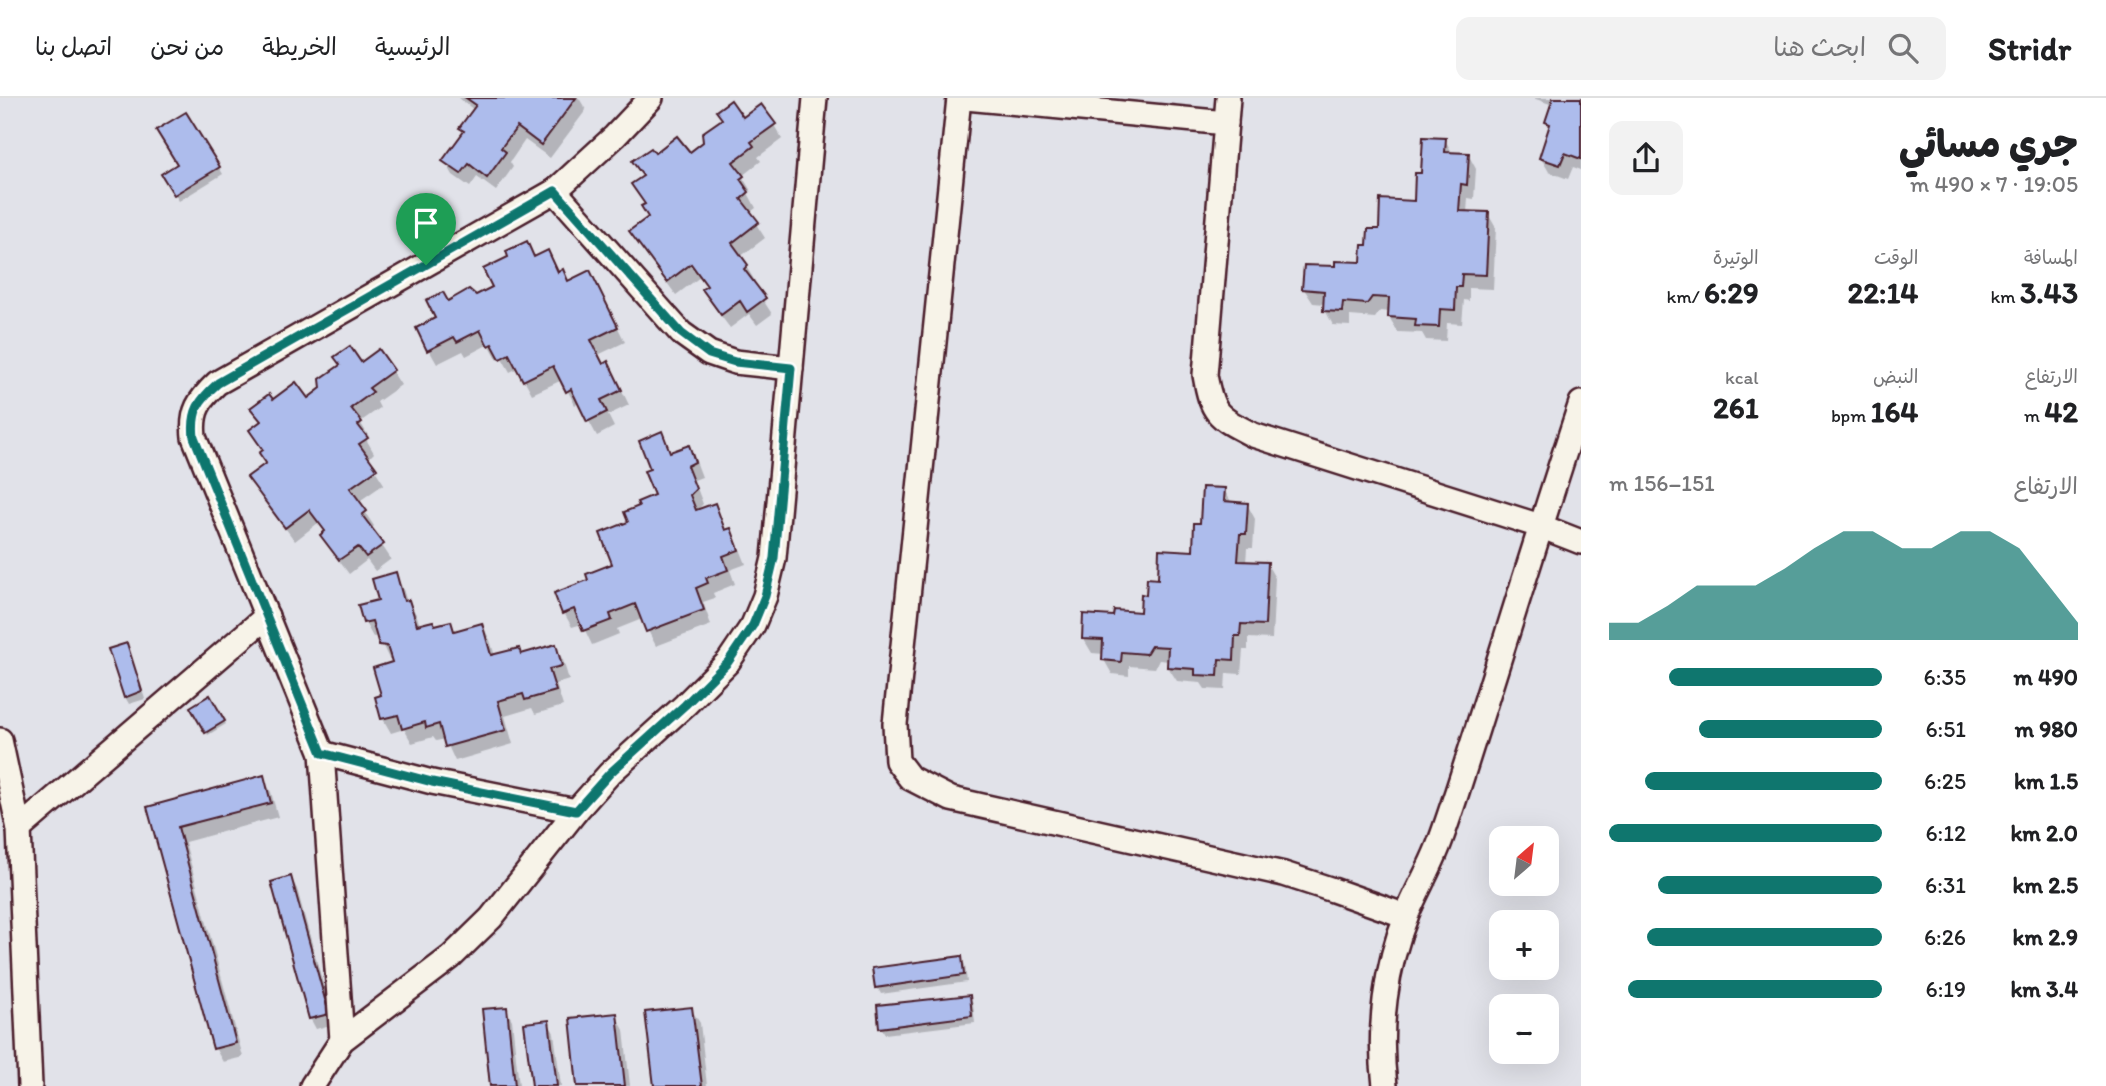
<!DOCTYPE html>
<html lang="ar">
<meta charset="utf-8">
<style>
:root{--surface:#fff;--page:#f2f2f2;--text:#202124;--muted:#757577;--line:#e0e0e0;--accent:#0f766e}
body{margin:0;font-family:Itim,"Playpen Sans Arabic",sans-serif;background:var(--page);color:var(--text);direction:rtl;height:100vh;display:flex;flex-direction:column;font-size:26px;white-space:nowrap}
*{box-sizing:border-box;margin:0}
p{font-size:23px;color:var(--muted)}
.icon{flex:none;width:38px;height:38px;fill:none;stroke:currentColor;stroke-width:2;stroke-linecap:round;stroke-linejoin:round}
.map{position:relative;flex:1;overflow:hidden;direction:ltr}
.drawer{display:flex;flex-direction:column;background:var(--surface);width:525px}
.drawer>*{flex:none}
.needle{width:46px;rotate:28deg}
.fabs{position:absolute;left:1489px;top:728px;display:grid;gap:14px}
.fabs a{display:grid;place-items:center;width:70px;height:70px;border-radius:14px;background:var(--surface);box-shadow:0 7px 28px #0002;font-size:35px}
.pin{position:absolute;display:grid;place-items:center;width:60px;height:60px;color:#fff;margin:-72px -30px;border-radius:50% 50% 50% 0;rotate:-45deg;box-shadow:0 0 7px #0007}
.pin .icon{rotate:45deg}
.round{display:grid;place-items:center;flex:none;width:74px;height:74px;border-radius:14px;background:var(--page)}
.headline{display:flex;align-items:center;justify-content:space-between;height:119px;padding:0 28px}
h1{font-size:38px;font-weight:800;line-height:52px}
.metrics{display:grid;grid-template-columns:repeat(3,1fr);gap:10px;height:119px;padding:7px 28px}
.metrics div{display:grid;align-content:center}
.metrics b{font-size:30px;font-weight:800}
.metrics small{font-size:19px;font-weight:400}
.metrics p{font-size:19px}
.chart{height:196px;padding:14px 28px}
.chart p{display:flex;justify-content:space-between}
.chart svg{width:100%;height:126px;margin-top:7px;fill:var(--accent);opacity:.7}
ul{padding:0 28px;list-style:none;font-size:23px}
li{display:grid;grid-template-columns:112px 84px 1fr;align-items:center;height:52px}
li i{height:18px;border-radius:9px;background:var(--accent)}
header{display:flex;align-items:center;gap:42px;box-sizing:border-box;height:98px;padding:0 35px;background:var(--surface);border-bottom:2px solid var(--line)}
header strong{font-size:33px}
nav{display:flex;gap:38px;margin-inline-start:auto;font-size:24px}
.search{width:490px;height:63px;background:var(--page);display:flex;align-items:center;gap:18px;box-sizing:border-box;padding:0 24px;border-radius:14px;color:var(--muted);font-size:26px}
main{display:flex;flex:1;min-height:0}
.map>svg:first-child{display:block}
</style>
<header>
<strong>Stridr</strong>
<div class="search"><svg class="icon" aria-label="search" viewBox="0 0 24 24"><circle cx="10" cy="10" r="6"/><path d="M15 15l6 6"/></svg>ابحث هنا</div>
<nav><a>الرئيسية</a><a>الخريطة</a><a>من نحن</a><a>اتصل بنا</a></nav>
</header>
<main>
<section class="drawer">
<div class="headline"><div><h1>جري مسائي</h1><p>19:05 · 7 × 490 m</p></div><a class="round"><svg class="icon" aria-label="share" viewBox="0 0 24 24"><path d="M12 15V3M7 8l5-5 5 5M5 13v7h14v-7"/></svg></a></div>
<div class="metrics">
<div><p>المسافة</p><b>3.43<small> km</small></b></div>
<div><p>الوقت</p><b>22:14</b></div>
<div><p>الوتيرة</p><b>6:29<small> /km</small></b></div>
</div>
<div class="metrics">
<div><p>الارتفاع</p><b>42<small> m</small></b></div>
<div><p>النبض</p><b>164<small> bpm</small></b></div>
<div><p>kcal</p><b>261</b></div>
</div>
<div class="chart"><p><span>الارتفاع</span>151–156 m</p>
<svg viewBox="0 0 160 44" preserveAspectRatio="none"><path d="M0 44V38L10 38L20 32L30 25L40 25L50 25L60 19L70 12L80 6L90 6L100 12L110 12L120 6L130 6L140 12L150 25L160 38V44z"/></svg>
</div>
<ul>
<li><b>490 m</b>6:35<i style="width:78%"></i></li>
<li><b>980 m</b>6:51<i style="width:67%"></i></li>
<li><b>1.5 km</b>6:25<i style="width:87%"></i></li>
<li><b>2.0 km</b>6:12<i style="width:100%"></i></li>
<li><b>2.5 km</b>6:31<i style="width:82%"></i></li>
<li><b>2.9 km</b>6:26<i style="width:86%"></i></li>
<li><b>3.4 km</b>6:19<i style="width:93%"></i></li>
</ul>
</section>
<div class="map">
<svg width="1581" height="988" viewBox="0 0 1581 988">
<rect width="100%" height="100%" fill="#e1e2e9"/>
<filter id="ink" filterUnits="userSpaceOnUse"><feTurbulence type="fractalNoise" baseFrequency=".0143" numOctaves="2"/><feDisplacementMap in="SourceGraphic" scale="14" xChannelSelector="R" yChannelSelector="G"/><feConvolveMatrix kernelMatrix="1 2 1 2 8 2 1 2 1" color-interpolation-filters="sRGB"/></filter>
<g filter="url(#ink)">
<!-- shadow -->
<g fill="#0003">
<polygon points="459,0 579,0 586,12 550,60 525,42 510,64 513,69 496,93 477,79 470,89 453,77 445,63 464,35 461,30 474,12"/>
<polygon points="1533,0 1581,0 1581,72 1573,69 1568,81 1549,74 1541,60 1551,30 1547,23 1553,7"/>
<polygon points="186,16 223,76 179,103 163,77 179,67"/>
<polygon points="742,21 774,27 782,41 758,59 761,63 742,78 751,93 748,95 756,110 749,115 765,140 740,159 755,183 752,185 772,216 757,227 749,216 730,230 712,206 704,192 708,189 700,179 676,197 640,148 631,133 649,120 646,107 633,87 643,79 635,64 654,57 689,56"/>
<polygon points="1445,42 1453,56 1468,56 1476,71 1474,101 1468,100 1467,115 1488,116 1496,130 1493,191 1469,190 1469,203 1464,202 1462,226 1447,225 1446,243 1426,242 1422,235 1398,234 1389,219 1390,214 1380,213 1375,220 1350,218 1350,228 1333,227 1325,212 1325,206 1313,205 1304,191 1336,170 1363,166 1369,149 1380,133 1415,105 1423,77"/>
<polygon points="535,161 558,176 568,185 598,189 625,244 598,257 603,268 616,280 629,307 608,317 614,329 597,338 579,305 575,307 562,282 532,296 518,270 510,274 502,260 498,262 489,246 466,258 463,253 437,266 429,252 438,221 448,205 476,199 494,190"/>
<polygon points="361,267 392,273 401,287 377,304 380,310 360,324 369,339 366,341 374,355 368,361 384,386 358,404 374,428 371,431 391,461 375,473 367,462 349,476 331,452 322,437 326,435 318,425 295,443 258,394 250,380 268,366 264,353 261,325 253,310 273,303 307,302"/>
<polygon points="661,336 671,355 688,349 696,363 702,379 694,382 703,406 694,415 714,408 727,433 730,432 738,446 746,466 730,472 735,486 713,495 715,500 703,504 711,527 656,548 642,521 617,531 619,536 592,547 582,526 572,529 564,515 590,483 614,467 630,425 642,409 656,398 652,372"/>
<polygon points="1224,392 1232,405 1247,406 1255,421 1253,450 1247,450 1246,465 1267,466 1275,480 1272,541 1248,540 1248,552 1243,552 1241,576 1226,575 1225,592 1205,591 1201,585 1177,583 1168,569 1169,563 1159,562 1155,570 1129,568 1129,578 1112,576 1104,562 1104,556 1092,555 1083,540 1141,516 1148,499 1159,483 1194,455 1202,427"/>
<polygon points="395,476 403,491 407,504 409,504 417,518 420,528 435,529 450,525 455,535 482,527 490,542 495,558 521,557 555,548 563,562 569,582 556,586 563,608 535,616 532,610 505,618 513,646 455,663 445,641 436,643 433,639 412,645 404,631 391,635 383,621 383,598 393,562 389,561 378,538 373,539 365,525"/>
<polygon points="130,554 145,601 129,606 125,599"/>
<polygon points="209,599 226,626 208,637 192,609"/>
<polygon points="263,680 271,694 278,719 185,744 243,959 223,964 215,950 150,710"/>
<polygon points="291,780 297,791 334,926 316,931 310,920"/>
<polygon points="961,860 965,867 967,884 881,896 877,889"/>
<polygon points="969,898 973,905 975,925 885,936 881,929"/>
<polygon points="506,911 512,922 519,988 492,988"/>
<polygon points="691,911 700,925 707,988 656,988"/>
<polygon points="616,917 624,932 630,988 579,988"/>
<polygon points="548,924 554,935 561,988 533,988"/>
</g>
<!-- building -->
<g fill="#adbcec" stroke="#4a1f2b" stroke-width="2">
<polygon points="466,0 576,0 541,47 517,29 501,50 506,54 487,80 469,66 461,76 442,63 464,33 459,30 476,7"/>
<polygon points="1553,0 1581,0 1581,61 1565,55 1560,67 1539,60 1550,26 1545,24"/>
<polygon points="731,2 743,19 761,6 776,26 751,44 754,48 733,64 744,78 740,81 749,94 741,101 759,124 732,145 748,167 744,171 766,200 747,214 740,203 721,217 702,191 707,188 691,166 667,184 629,133 648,119 641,108 645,106 631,86 643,78 632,63 651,50 655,55 677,38 690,54 703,44 702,35 722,21 716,13"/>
<polygon points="186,14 220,69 174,97 161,76 177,66 156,32"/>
<polygon points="1423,39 1446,40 1445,54 1469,55 1467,87 1461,86 1459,113 1489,114 1486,177 1462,176 1461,189 1456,189 1455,212 1440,211 1439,229 1415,228 1416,221 1388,219 1389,200 1372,199 1367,206 1343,204 1342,214 1323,213 1324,193 1302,191 1304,167 1335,168 1335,163 1361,164 1362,147 1367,147 1368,131 1379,131 1380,101 1414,103 1415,75 1421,75"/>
<polygon points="527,143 534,159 548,152 558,174 563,171 568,183 590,172 618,229 591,242 603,266 608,263 622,292 601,302 607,314 587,324 571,291 566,294 553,268 523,283 509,256 500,261 492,246 488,248 480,232 457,244 454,239 427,253 416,230 435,220 426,202 443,194 448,203 469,191 476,197 492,189 483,171 508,159 506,153"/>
<polygon points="350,248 361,264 379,251 394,272 369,290 373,294 351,310 362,324 358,327 368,340 359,346 377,371 350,390 367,413 362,417 384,446 366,459 358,449 339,462 320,437 325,433 309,412 285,430 247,379 266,365 259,355 263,352 249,332 261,323 250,310 269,296 273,301 296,284 308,300 321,290 320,281 340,267 334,259"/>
<polygon points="662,333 670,354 689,347 695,364 687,368 696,391 690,397 696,412 715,405 725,432 731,430 739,452 723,458 728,472 706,480 708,485 696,490 704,512 646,534 635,506 610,516 612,522 583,533 574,511 562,516 554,495 588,482 586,476 612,466 600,435 628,424 624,414 639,408 637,404 654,397 644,373 650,371 639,343"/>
<polygon points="1202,389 1225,390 1224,403 1248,405 1246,436 1240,436 1238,463 1268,464 1265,527 1241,526 1240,538 1235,538 1234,562 1219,561 1218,578 1195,577 1195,571 1167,569 1168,549 1151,548 1146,556 1122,554 1121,564 1102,562 1103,542 1082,541 1083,516 1113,518 1114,512 1140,514 1141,496 1146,497 1147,480 1158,481 1159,451 1193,453 1194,425 1200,425"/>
<polygon points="396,474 404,503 409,502 417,527 433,523 435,527 451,523 454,533 482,525 491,557 519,550 521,556 556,546 562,568 549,571 556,593 525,602 523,596 498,603 506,632 445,649 439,626 426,630 425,624 402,631 398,617 381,621 375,599 381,597 373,570 392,564 387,548 379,547 372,523 363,525 358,507 378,502 372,481"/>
<polygon points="127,545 142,593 124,600 108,551"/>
<polygon points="210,597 225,623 205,635 190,609"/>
<polygon points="264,677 271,705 178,729 236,945 213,951 147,709"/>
<polygon points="291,778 329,916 309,921 271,784"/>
<polygon points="962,858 964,877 875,890 872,870"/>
<polygon points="970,897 972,918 879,930 877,907"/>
<polygon points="507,909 515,988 490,988 482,911"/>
<polygon points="692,909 702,988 654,988 645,914"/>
<polygon points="617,915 625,988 577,988 570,920"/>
<polygon points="549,922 557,988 532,988 524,925"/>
</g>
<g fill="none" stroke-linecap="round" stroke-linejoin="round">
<!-- minor casing -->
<g stroke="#4a1f2b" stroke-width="28">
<g id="minor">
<polyline points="959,0 895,626 897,663 910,680 951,701 1284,776 1333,792 1406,818"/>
<polyline points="966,0 1226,25"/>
<path d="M1228,0l-23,277c7,40 13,42 48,60l287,91 41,16"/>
<polyline points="555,93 681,235 709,255 735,264 791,270"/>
<polyline points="0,642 19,731 30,988"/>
<polyline points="322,655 432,684 576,713"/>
<polyline points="19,731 267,518"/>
<path d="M342,942l-20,-287 -128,-316c-3,-26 5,-37 23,-54l338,-192 60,-55 36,-38"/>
<polyline points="312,988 342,942 451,859 491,820 576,713 610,675 685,607 728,564 753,527 765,498 774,460 815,0"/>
<path d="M1385,988c-7,-57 0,-118 22,-172 9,-22 22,-44 31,-67 7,-18 13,-37 19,-55 42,-130 81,-260 124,-389"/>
</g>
</g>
<!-- minor -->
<use href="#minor" stroke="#f7f3e8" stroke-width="23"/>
</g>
</g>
<g fill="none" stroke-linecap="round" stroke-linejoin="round" filter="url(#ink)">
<!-- route casing -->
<g stroke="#fff" stroke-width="14">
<path id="route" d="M555,93l126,142 28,21 26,8 56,6 -17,190 -9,38 -12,29 -25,37 -43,43 -75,68 -34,38 -144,-29 -110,-29 -128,-316c-3,-26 5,-37 24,-54z"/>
</g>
<!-- route -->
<use href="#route" stroke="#0f766e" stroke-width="9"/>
</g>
</svg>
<div class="fabs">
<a><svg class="needle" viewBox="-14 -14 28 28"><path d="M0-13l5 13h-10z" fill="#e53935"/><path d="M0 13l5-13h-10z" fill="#757577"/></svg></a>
<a>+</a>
<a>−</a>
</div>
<div class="pin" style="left:426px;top:167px;background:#1e9e55"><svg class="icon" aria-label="arrive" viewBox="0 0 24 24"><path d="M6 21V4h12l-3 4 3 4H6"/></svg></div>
</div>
</main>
